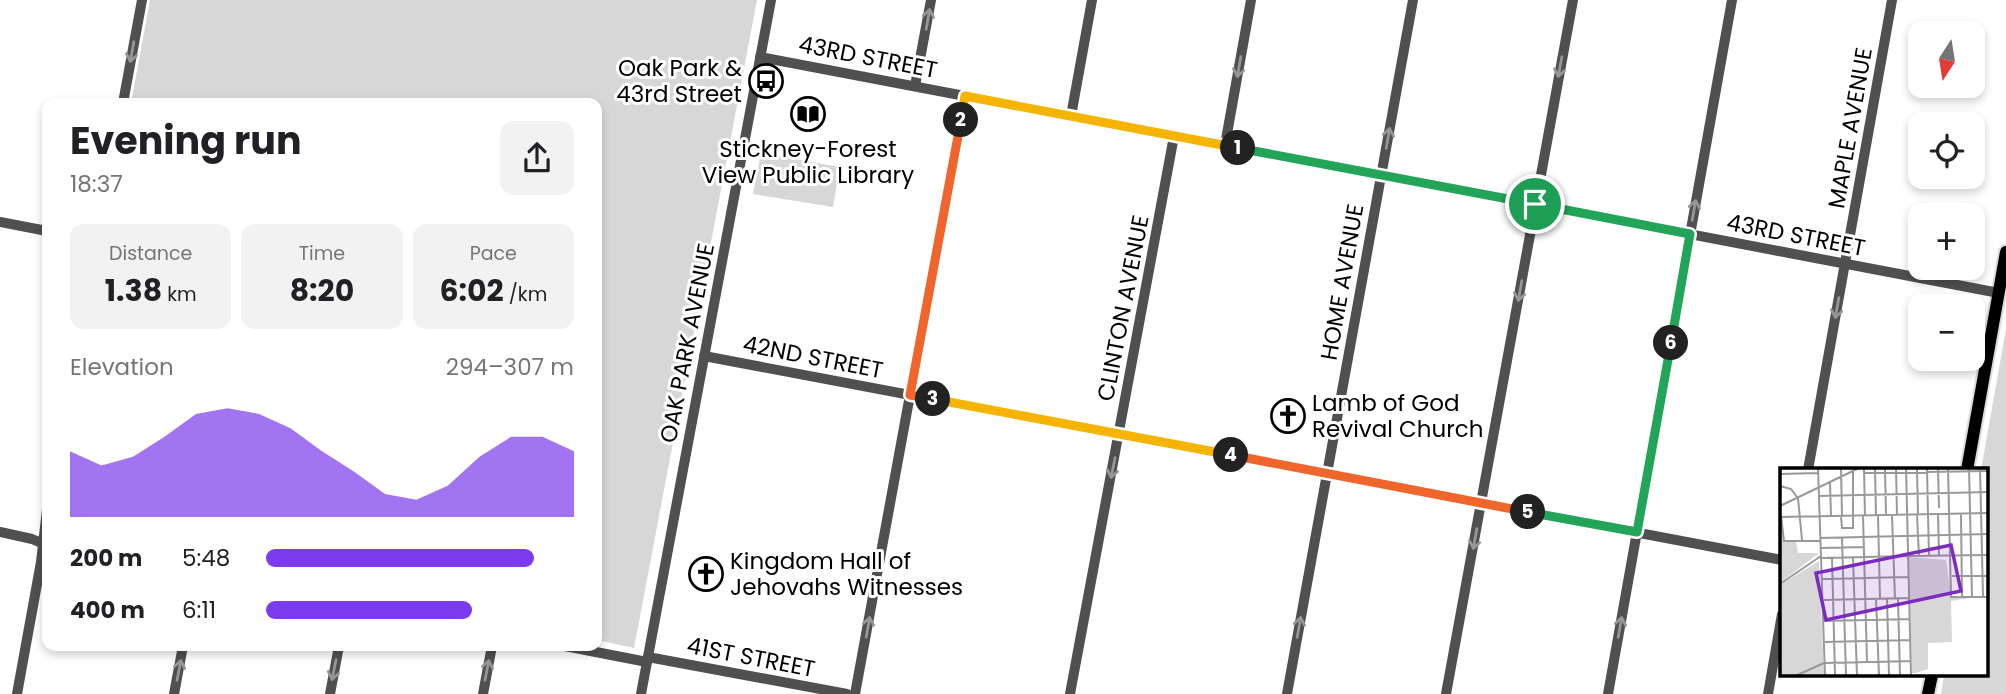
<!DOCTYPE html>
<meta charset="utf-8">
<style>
:root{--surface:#fff;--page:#f2f2f2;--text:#202124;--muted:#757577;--accent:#7c3aed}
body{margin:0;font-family:Poppins,sans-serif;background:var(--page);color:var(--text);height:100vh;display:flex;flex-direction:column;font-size:26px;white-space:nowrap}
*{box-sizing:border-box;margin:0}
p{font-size:23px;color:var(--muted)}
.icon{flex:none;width:38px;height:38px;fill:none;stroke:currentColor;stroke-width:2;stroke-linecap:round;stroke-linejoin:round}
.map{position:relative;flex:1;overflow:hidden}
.sheet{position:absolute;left:42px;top:98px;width:560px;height:553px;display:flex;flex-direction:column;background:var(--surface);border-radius:14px;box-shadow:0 4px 10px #0003}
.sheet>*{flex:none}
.needle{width:46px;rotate:192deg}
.tools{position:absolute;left:1908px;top:21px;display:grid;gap:14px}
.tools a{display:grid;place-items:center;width:77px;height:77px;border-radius:14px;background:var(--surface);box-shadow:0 4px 10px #0003;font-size:35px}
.pin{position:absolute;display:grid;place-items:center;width:60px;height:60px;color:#fff;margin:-30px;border:4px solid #fff;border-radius:50%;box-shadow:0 2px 7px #0007}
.km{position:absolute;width:35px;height:35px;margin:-18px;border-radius:50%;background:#222;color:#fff;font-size:19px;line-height:35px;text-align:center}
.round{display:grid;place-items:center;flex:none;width:74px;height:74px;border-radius:14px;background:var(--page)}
.summary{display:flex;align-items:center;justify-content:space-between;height:119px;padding:0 28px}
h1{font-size:38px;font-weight:700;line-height:52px}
.metrics{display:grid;grid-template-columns:repeat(3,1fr);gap:10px;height:119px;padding:7px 28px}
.metrics div{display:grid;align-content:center;border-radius:14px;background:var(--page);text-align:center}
.metrics b{font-size:30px;font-weight:700}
.metrics small{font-size:19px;font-weight:400}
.metrics p{font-size:19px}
.chart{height:196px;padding:14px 28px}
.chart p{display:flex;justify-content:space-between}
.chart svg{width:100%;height:126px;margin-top:7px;fill:var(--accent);opacity:.7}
ul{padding:0 28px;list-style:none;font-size:23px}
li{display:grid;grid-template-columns:112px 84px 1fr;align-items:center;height:52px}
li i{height:18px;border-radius:9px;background:var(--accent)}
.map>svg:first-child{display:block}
</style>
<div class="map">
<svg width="2006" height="694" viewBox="0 0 2006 694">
<rect width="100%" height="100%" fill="#fff"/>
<!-- green -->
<g fill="#d7d7d7">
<polygon points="150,0 757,0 634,648 597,640 597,103 131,103"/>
<polygon points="761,153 840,167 833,207 753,194"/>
<polygon points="2006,329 2006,694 1941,694 1944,675 1987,675 1987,470 1981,470"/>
</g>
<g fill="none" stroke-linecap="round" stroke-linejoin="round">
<!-- major casing -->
<g stroke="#dbdbdb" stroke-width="16">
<g id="major">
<polyline points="1967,470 2006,252"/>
<polyline points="1928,694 1932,675"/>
</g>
</g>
<!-- minor -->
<g stroke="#505050" stroke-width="10">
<polyline points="760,57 1999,293"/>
<polyline points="915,86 931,0"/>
<polyline points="123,103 142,0"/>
<polyline points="1071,116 1092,0"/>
<polyline points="1225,145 1251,0"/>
<polyline points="0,222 47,231"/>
<polyline points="704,356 1782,560"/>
<polyline points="1808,470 1892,0"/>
<polyline points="0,532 32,539 46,545"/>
<polyline points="565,646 647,662"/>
<polyline points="648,657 847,694"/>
<polyline points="17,694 41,562 47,509"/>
<polyline points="174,694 183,646"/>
<polyline points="330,694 339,646"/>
<polyline points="483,694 492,646"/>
<polyline points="641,694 771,0"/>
<polyline points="855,694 965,96"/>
<polyline points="1070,694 1174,136"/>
<polyline points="1287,694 1413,0"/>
<polyline points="1446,694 1573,0"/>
<polyline points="1608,694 1732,0"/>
<polyline points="1768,694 1782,614"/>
</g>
<!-- major -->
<use href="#major" stroke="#000" stroke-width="12"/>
</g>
<!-- one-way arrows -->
<defs><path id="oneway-shaft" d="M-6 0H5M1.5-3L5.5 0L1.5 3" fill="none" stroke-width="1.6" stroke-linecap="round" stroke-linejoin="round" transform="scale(1.75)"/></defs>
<g stroke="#969696">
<use href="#oneway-shaft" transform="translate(928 19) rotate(-80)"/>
<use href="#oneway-shaft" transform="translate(132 52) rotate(100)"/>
<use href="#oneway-shaft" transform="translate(1239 67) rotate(100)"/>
<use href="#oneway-shaft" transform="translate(1560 67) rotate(100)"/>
<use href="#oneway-shaft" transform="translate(1388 138) rotate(-80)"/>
<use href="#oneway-shaft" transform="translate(1694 210) rotate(-80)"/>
<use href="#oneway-shaft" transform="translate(1520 291) rotate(100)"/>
<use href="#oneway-shaft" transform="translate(1837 308) rotate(100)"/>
<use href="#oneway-shaft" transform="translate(1113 468) rotate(101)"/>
<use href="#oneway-shaft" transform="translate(1475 539) rotate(100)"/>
<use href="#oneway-shaft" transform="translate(868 627) rotate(-80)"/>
<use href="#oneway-shaft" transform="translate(1299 627) rotate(-80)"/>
<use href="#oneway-shaft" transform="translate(1620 627) rotate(-80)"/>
<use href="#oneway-shaft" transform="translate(179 670) rotate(-79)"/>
<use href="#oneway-shaft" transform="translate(334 670) rotate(101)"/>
<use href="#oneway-shaft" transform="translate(487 670) rotate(-79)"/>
</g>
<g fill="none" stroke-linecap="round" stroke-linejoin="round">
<!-- split-1 casing -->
<g stroke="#fff" stroke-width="14">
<polyline id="split-1" points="1238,148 1535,204"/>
</g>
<!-- split-2 casing -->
<g stroke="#fff" stroke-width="14">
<polyline id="split-2" points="961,120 965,96 1238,148"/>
</g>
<!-- split-3 casing -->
<g stroke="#fff" stroke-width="14">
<polyline id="split-3" points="933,399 910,395 961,120"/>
</g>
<!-- split-4 casing -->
<g stroke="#fff" stroke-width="14">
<polyline id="split-4" points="933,399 1231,455"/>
</g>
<!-- split-5 casing -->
<g stroke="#fff" stroke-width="14">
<polyline id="split-5" points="1231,455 1528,512"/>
</g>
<!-- split-6 casing -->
<g stroke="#fff" stroke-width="14">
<polyline id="split-6" points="1528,512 1637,532 1671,343"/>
</g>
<!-- split-7 casing -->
<g stroke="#fff" stroke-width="14">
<polyline id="split-7" points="1535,204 1690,234 1671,343"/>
</g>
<!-- split-1 -->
<use href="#split-1" stroke="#22a559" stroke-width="9"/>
<!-- split-2 -->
<use href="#split-2" stroke="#f5b400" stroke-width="9"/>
<!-- split-3 -->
<use href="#split-3" stroke="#f0652b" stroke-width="9"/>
<!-- split-4 -->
<use href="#split-4" stroke="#f5b400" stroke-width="9"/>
<!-- split-5 -->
<use href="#split-5" stroke="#f0652b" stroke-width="9"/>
<!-- split-6 -->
<use href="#split-6" stroke="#22a559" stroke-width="9"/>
<!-- split-7 -->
<use href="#split-7" stroke="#22a559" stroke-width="9"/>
</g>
<!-- icons -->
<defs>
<g id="bus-ring" transform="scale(1.75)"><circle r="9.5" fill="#fff" stroke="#000" stroke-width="1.5"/><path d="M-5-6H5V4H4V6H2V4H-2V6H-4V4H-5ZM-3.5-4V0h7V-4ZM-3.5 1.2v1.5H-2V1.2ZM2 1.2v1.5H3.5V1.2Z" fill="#000"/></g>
<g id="library-ring" transform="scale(1.75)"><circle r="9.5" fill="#fff" stroke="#000" stroke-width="1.5"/><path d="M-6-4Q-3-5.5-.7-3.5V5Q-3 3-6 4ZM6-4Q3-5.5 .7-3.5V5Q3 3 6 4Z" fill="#000"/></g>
<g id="church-ring" transform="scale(1.75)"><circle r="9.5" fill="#fff" stroke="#000" stroke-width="1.5"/><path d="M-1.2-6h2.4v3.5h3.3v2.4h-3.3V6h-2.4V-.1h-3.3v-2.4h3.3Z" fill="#000"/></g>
</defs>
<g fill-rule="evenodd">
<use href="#bus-ring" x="766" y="81"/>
<use href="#library-ring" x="808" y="114"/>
<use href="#church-ring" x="1288" y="416"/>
<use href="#church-ring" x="706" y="574"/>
</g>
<g text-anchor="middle" stroke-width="6" stroke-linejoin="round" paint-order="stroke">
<!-- street labels -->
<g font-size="23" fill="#000" stroke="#fff">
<text transform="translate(868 57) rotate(11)" y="8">43RD STREET</text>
<text transform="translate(1850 128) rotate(-80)" y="8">MAPLE AVENUE</text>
<text transform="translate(1796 235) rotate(11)" y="8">43RD STREET</text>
<text transform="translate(1342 282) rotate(-80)" y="8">HOME AVENUE</text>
<text transform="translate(1123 308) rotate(-79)" y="8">CLINTON AVENUE</text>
<text transform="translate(687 343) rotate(-79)" y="8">OAK PARK AVENUE</text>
<text transform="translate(813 357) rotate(11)" y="8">42ND STREET</text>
<text transform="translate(751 657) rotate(11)" y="8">41ST STREET</text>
</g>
<!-- poi labels -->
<g font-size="23" fill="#000" stroke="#fff" text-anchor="start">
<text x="742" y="76" text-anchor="end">Oak Park &amp;<tspan x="742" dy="26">43rd Street</tspan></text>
<text x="808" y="157" text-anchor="middle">Stickney-Forest<tspan x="808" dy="26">View Public Library</tspan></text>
<text x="1312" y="411">Lamb of God<tspan x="1312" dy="26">Revival Church</tspan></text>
<text x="730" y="569">Kingdom Hall of<tspan x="730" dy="26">Jehovahs Witnesses</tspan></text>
</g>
</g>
<!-- overview -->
<g transform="translate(1780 468)">
<rect width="208" height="208" fill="#fff"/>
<path d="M0,39l3,34 13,1 2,11h21l-39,30zM129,89l37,3 5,37h25l-25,4 1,41 -24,1v26l-12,4h-4zM39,93l5,115h-44v-91z" fill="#d7d7d7"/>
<path fill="none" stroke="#999" stroke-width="2" d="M38,0l7,208M61,0l1,47M84,0l1,48M95,0l1,47M105,0l1,47M116,0l1,47M126,0l5,207M137,0l1,47M147,0l1,47M158,0l1,40M168,0l3,129h38M189,0l3,129M200,0l3,129M84,5l125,-2M0,6l38,-1M50,14l1,35M0,18l11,3 6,8M39,28l170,-4M18,30l4,42M0,38l79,-38M0,39l4,34h36M158,46l1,41M181,46l1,83M112,47l3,84M137,47l2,41M148,47l1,41M61,48l1,12h11v-58M83,48l4,146M98,48l2,83M0,49l209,-4M62,69l4,139M40,70l169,-4M41,80l43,-1M128,88l81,-1M41,90l87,-2M52,90l3,118M73,90l4,118M172,108h37M42,111l86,-2M0,116l41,-28M96,131l3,77M107,131l2,77M118,131l2,77M44,132l85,-2M44,153l86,-2M45,174l85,-2M45,195l86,-2M15,208l29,-13"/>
<path fill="#7b2cbf" fill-opacity="0.15" stroke="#7b2cbf" stroke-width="3.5" d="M171,77l10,46 -135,29 -10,-47z"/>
<rect width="208" height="208" fill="none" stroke="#000" stroke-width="3.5"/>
</g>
</svg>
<div class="tools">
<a><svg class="needle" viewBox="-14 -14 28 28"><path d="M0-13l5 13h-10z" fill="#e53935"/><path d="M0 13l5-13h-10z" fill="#757577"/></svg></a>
<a><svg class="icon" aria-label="locate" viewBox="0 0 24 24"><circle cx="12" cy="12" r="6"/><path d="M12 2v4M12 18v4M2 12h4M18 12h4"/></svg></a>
<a>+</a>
<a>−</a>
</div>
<div class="pin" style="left:1535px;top:204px;background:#1e9e55"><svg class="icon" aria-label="arrive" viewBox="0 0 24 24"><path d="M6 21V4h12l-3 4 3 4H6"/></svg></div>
<b class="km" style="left:1238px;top:148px">1</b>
<b class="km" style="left:961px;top:120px">2</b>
<b class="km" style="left:933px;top:399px">3</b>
<b class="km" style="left:1231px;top:455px">4</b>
<b class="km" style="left:1528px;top:512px">5</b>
<b class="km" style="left:1671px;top:343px">6</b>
<section class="sheet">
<div class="summary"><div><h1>Evening run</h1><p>18:37</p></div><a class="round"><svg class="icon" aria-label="share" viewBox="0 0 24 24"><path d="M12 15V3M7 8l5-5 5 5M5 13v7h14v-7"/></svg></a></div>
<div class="metrics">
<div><p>Distance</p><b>1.38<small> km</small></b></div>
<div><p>Time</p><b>8:20</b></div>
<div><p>Pace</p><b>6:02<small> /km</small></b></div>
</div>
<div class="chart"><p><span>Elevation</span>294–307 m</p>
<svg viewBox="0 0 160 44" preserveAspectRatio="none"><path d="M0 44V21L10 26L20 23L30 16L40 8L50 6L60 8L70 13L80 21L90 28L100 36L110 38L120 33L130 23L140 16L150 16L160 21V44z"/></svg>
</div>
<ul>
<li><b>200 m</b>5:48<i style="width:87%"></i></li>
<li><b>400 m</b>6:11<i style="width:67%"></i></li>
</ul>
</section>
</div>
